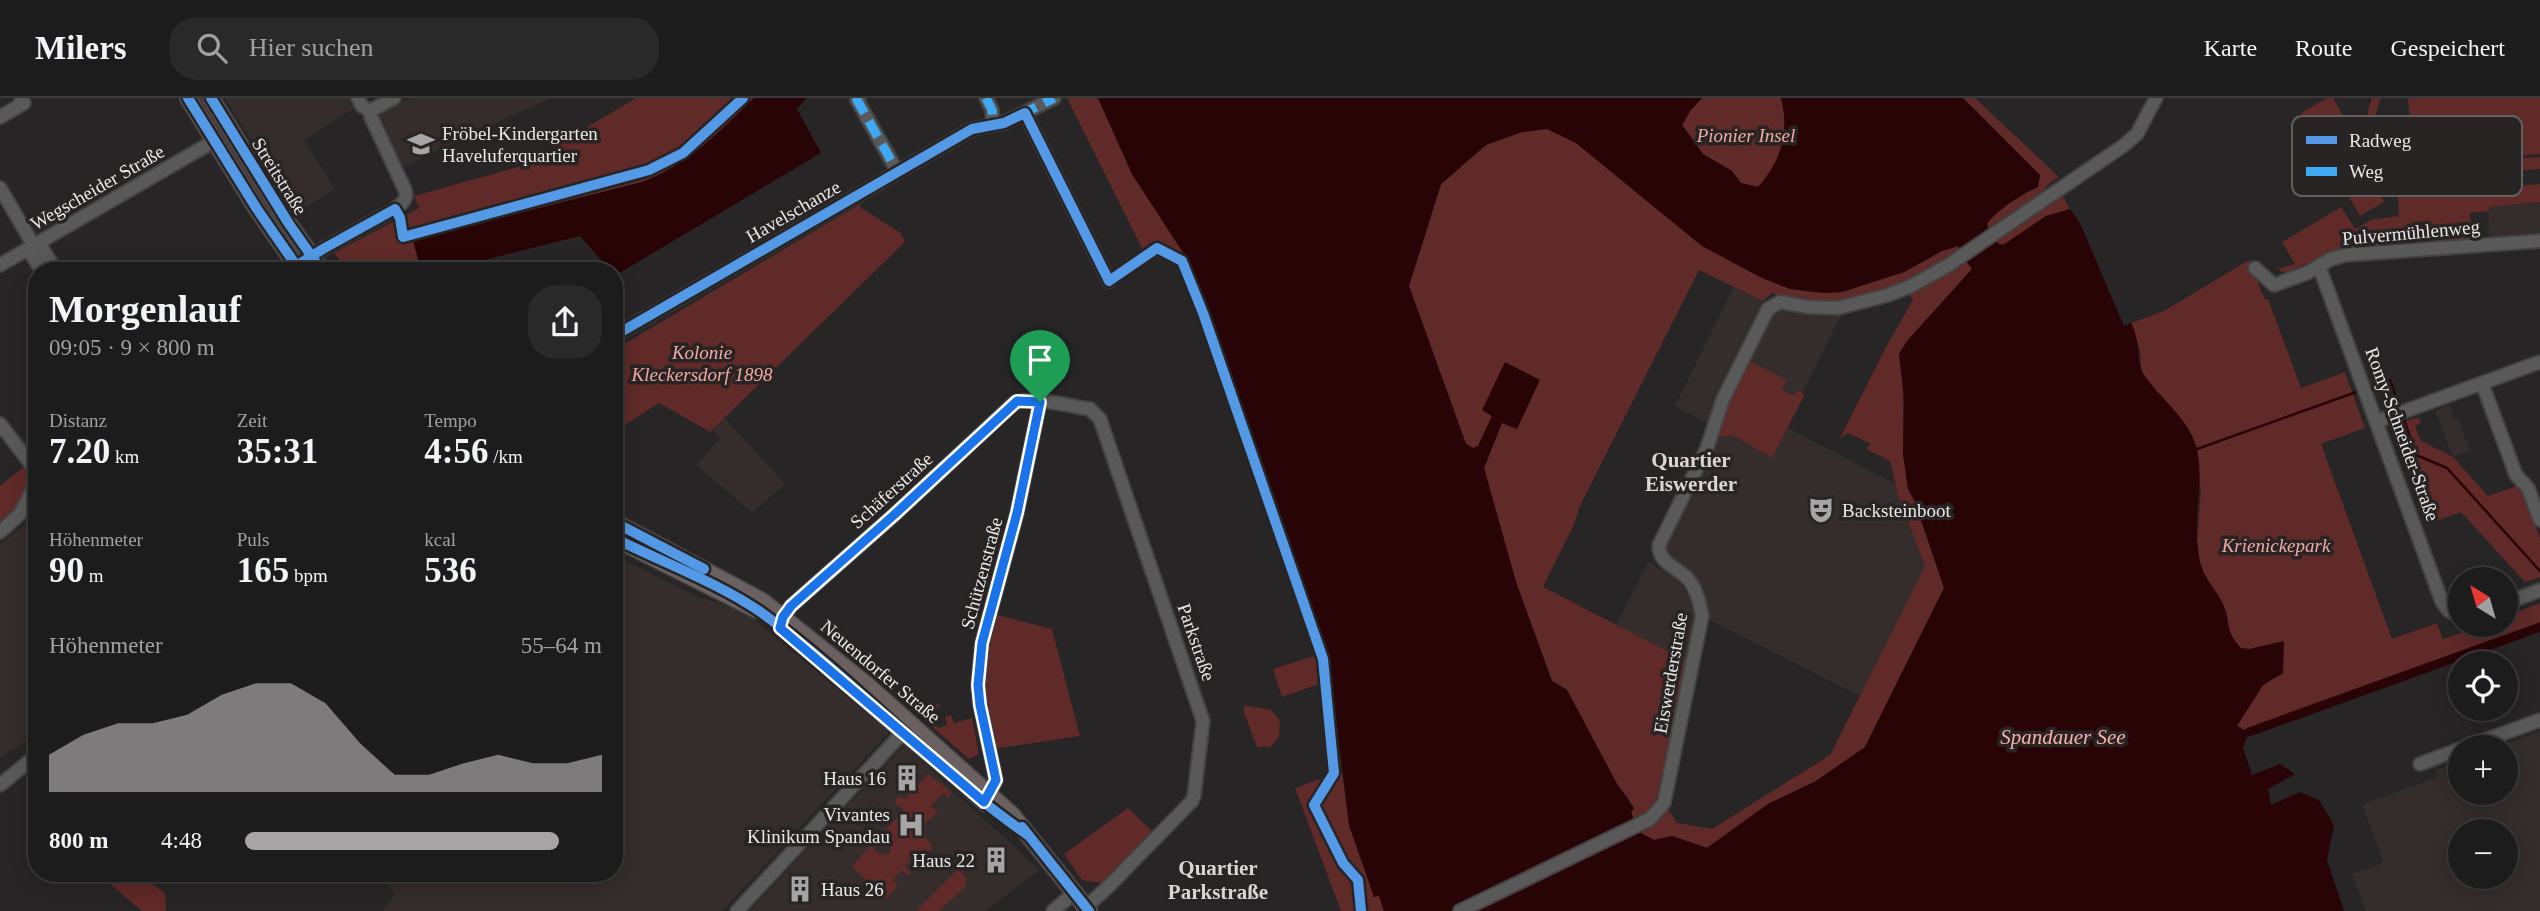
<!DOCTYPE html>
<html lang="de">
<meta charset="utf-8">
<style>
:root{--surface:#1d1c1c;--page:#2a2929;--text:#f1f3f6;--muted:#a0a1a3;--line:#3b3a3b;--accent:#a6a4a4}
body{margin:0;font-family:"Times New Roman",serif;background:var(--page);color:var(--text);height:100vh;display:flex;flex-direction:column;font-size:26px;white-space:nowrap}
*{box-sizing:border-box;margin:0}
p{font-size:23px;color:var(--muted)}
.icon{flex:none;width:38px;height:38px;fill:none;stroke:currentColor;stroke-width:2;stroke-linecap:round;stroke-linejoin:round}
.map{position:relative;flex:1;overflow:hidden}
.details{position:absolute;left:28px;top:164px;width:595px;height:620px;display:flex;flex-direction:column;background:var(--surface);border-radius:28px;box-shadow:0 4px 18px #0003,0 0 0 2px var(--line)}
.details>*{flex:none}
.needle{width:46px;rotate:323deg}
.fabs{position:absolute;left:2448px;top:469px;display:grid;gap:14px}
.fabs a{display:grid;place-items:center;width:70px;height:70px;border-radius:50%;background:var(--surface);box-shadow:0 4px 18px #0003,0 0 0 2px var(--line);font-size:35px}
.pin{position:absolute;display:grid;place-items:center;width:60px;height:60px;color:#fff;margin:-72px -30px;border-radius:50% 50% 50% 0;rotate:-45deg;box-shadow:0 0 7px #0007}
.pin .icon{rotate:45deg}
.round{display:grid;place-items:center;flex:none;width:74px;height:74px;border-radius:28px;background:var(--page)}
.headline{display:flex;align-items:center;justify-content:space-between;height:119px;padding:0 21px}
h1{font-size:38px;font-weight:700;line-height:52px}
.figures{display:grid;grid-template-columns:repeat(3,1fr);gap:10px;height:119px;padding:7px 21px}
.figures div{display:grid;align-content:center}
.figures b{font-size:35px;font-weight:700}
.figures small{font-size:19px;font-weight:400}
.figures p{font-size:19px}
.chart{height:196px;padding:14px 21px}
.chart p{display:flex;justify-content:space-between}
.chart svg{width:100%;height:126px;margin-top:7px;fill:var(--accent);opacity:.7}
ul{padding:0 21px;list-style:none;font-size:23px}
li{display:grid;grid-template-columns:112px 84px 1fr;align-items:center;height:52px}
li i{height:18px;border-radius:9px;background:var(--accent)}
header{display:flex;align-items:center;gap:42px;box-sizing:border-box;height:98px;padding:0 35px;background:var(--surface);border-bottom:2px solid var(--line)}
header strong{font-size:33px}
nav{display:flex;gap:38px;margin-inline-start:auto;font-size:24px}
.search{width:490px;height:63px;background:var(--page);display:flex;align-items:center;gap:18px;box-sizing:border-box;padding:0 24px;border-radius:28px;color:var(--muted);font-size:26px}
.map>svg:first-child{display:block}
</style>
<header>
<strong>Milers</strong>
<div class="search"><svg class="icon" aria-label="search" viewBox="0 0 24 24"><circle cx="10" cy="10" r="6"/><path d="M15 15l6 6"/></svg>Hier suchen</div>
<nav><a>Karte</a><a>Route</a><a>Gespeichert</a></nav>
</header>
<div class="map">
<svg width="2540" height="813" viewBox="0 0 2540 813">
<rect width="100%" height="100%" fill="#272525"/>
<!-- built -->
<g fill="#352c2c" fill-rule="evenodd">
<polygon points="225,0 362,0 364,4 304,42 335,91 297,115"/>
<polygon points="410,0 550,0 401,70 379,23 382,13"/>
<polygon points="2540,104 2540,135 2489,139 2488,109"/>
<polygon points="1734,188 1763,203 1715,300 1708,325 1675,308"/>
<polygon points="1781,211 1819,217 1842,215 1786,329 1895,386 1925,468 1860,598 1708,521 1706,503 1699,486 1687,472 1665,458 1663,448 1717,342 1726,309 1772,216"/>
<polygon points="2449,307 2454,321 2458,321 2470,353 2453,359 2435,313"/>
<polygon points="725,320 785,386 752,415 697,367 720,340 713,332"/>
<polygon points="37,417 37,634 11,654 9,652 0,660 0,446"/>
<polygon points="614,457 698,499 729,508 752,520 888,633 888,635 722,813 382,813 395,796 379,775 614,775"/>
<polygon points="1648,464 1678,482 1690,499 1695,522 1687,563 1616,527"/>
<path d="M2540,633v180h-174l-14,-37 29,-10 2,-4 -20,-53 3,-4 71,-26 -1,-7 24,-10v33h46v-46h-10zM2460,733h46v46h-46z"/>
<polygon points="904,647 1039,772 986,813 749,813"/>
</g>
<!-- green -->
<g fill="#5f2a28">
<polygon points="193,0 205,0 296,146 290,150"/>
<path d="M636,0h118c-35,34 -66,67 -112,84l-229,58 8,31h-82l-3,-3 7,-4 -9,-11 85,-45 -5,-12 143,-40 -3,-9z"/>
<polygon points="1067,0 1098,0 1132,76 1184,156 1180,166 1162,157 1149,164"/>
<path d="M1702,0h79c9,34 0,63 -22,89l-18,-4 -9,-12 -29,-17 -21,-29 8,-14z"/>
<path d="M1963,0h12l84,79 -10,7 -13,14 -47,32 -2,-7c9,-12 36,-30 51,-36l2,-12z"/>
<polygon points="2327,0 2333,0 2357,42 2327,60 2301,15"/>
<path d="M2372,0h9c-16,36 5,66 43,68l116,-9v12l-140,11 -1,-10c-28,-14 -39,-43 -27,-72z"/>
<polygon points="2408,0 2540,0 2540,56 2414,67"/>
<path d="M1547,31l29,14 126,103 60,32 28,11 34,4 18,-1 62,-20 38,-21 16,-5 2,6c-40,22 -87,48 -134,49 -18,0 -36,-4 -54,-8l-9,8 -64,-31 -119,236 -7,21 -30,60 144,74 -31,140 -8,10 -15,7 -4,-19 -12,-15 -50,-94 -15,-9 -36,-99 -32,-114 18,-46 15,6 -35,-18 10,6 -14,30 -5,2 -7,-4 -57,-158 32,-102 45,-39 36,-13z"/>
<polygon points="2358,58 2384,104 2360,118 2334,72"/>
<polygon points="2540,86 2540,104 2489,109 2489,113 2470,115 2473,141 2338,152 2285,175 2277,171 2295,166 2282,144 2341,109 2355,131 2371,122 2399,118 2398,97"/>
<polygon points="2062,97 2070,111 2046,118 2007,145 1999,147 1996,143"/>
<polygon points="860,106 861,110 901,135 905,144 710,334 659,305 614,334 614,252"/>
<polygon points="1965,162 1972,171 1907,243 1903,288 1903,356 1908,390 1915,404 1944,490 1865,649 1816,683 1768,706 1707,750 1672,738 1654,742 1639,734 1660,722 1668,711 1677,725 1712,731 1830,657 1925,468 1898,397 1890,363 1866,351 1871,346 1848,335 1840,340 1886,249 1913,202 1909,196 1933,184"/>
<polygon points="2249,162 2265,202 2268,201 2301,290 2345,274 2365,330 2321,346 2392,541 2437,525 2443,541 2482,527 2506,527 2506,518 2540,505 2540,529 2249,634 2236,629 2263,587 2283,575 2283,544 2249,551 2241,550 2229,536 2223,507 2207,484 2200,464 2197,443 2201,392 2199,379 2141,274 2140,252 2131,225 2164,213"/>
<polygon points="1749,263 1787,282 1782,292 1794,298 1797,292 1805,296 1772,360 1733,337 1718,339 1726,309"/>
<polygon points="2418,319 2421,325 2415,328 2421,343 2453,359 2488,398 2520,387 2540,440 2540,479 2525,484 2461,414 2428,426 2392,328"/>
<path d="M25,368c16,20 -10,45 -25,58v-38z"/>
<polygon points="993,516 1052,531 1080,638 992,651 982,593 986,548"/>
<polygon points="1317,557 1322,585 1282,599 1273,571"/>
<polygon points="938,605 940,609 928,613 929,619 927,620 939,630 947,627 945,619 951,617 954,625 972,620 979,656 969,661 923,621 928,611"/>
<polygon points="1245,607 1271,612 1280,622 1279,639 1269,651 1268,649 1257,649 1243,612"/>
<polygon points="1342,673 1349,727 1374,798 1379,797 1384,813 1341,813 1295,690"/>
<polygon points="928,676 952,695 948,699 943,695 931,708 938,715 921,728 894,704 900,698 905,701"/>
<polygon points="1128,710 1152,733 1101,785 1082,782 1064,756"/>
<polygon points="901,717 930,744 932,750 922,762 916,757 905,768 911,774 908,777 902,772 893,782 898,788 886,801 852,769 870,747 881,757 890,755 891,743 881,735"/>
<polygon points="959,770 967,780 966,788 939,813 919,813 918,811"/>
<path d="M114,775c25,0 31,6 51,20l1,18h-24l-32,-27z"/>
</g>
<!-- water -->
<g fill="#290406" fill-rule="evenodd">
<path d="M754,0h53l-10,11 24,44 -200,119 -10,-1 -31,-35 -132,33 -27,2 -8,-31 229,-58c46,-17 77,-50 112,-84z"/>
<path d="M1098,0h604l-12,13 -8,14 21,29 29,17 9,12 17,4c23,-26 32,-55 23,-89h182l77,77 -2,12c-15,6 -42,24 -51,37l3,8 9,12 4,1 43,-29 24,-7 10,14 44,103 7,-3c9,15 6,41 13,52 16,23 46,45 53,74 8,37 -6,77 3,113 4,17 16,27 23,42 9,20 0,24 18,44l8,1 35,-8 -1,32 -20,12 -26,41 12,6 -6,16 9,27 28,-11 15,10 -27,15 3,16 29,-13 19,8 15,25 -7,35 17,51h-960l-5,-15 -5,1 -25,-72 -20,-164 -145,-407 -52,-80zM1547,31l29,14 126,103 60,32 28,11 34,4 18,-1 62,-20 38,-21 17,-5 1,6 12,17 -65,72 -8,13 5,45 -1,55 5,35 7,13 29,86 -79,159 -49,34 -48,23 -61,44 -35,-12 -18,4 -15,-8 -8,-19 3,-5 -17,-24 -50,-94 -15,-9 -36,-99 -32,-114 18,-45 15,6 23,-49 -35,-18 -23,48 10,6 -14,30 -5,2 -7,-4 -57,-158 32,-102 45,-39 36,-13z"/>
</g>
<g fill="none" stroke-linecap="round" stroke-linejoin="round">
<!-- stream -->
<g stroke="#290406" stroke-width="2.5">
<polyline points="2368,290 2390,282 2400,310"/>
<polyline points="2403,319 2416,357 2447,370 2540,473"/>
<polyline points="2197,351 2362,292"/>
</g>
<!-- canal -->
<polyline stroke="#290406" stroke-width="9" points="2249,634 2540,529"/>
<!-- minor casing -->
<g stroke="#444242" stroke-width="16">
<g id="minor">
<polyline points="358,0 362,8 370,13"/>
<polyline points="859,0 857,2 897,73"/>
<polyline points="986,0 992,12 993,26"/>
<polyline points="1025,15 1109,183"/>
<polyline points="0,19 24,5 21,0"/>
<polyline points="0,90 34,148"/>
<polyline points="39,145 56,173"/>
<polyline points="28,151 42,173"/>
<polyline points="0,167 214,43"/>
<polyline points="2319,168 2442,504 2449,513 2460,518"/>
<polyline points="2255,170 2274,187 2307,175 2331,161 2345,157 2540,143"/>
<path d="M289,173l34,-22 72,-40c7,-6 13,-9 10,-19l-34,-73 -1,-6 24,-13"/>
<polyline points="614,238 972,31 1004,25 1054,0"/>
<polyline points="2482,285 2516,377 2528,390 2540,422"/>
<polyline points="2378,323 2540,264"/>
<polyline points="0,326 37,374"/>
<polyline points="0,434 20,416 37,382"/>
<polyline points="2506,505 2540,492"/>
<path d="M781,530l2,-11 8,-11 104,-92 119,-111c19,-7 56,3 76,6l10,10 103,302 -9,75 -2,5 -84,86 -22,20"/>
<polyline points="2466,649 2540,622"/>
<polyline points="2420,666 2460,651"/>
<polyline points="0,687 37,657"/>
<polyline points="989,697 996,682 980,607 978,587 982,545 1017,415 1040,304"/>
<polyline points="737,813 909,628"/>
<polyline points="1053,813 1075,794"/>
<path d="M1460,813l190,-92 14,-16 38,-187c-2,-13 -5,-27 -14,-37 -11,-12 -30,-16 -29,-34l48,-97 16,-49 45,-90 12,-7 28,5 30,1 50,-13 23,-9 36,-20 176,-120 14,-12 19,-36"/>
</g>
</g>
<!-- major casing -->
<g stroke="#444242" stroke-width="19">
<g id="major">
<polyline points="188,0 257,111 300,173"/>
<polyline points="211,0 289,126 322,173"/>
<polyline points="614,424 762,503 867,587 1012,717 1089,813"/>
<polyline points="614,440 757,512"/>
<polyline points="832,572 987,706"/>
</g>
</g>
<!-- minor -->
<use href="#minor" stroke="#5a5959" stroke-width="12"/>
<!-- major -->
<use href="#major" stroke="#6a6060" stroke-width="16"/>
<!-- quiet -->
<g stroke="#3fa9f5" stroke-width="9" stroke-dasharray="18 9" stroke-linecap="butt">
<polyline points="859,0 857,2 897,73"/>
<polyline points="986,0 992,12 993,26 1001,25"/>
<polyline points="1020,17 1054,0"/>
</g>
<!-- cycleway casing -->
<g stroke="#282424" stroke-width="15">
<g id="cycleway">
<polyline points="188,0 257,111 300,173"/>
<polyline points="211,0 289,126 322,173"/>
<polyline points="296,168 323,151 395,111 400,120 403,139 649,72 683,55 743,0"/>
<polyline points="614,238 972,31 1004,25 1025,15 1109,183 1157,150 1182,163 1203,215 1323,561 1334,675 1314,707 1343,765 1358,782 1361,813"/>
<polyline points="614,424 704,471"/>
<path d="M614,440c48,24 105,45 148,75 94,67 171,157 266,222"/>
<polyline points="1022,729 1089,813"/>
</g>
</g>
<!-- cycleway -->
<use href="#cycleway" stroke="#5399e6" stroke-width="10"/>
</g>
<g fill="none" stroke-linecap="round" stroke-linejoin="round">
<!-- route casing -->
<g stroke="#fff" stroke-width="14">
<polygon id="route" points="1017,303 1040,304 1017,415 982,545 978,587 980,607 996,682 984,704 780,530 783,519 791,508 895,416"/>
</g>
<!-- route -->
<use href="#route" stroke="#1a73e8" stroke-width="9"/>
</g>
<!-- icons -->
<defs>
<g id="school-bare" transform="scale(2.1)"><path d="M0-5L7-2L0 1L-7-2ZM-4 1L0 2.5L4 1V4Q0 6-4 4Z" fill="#a6a4a4" stroke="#282424" stroke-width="2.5" paint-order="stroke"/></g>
<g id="theatre-bare" transform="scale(2.1)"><path d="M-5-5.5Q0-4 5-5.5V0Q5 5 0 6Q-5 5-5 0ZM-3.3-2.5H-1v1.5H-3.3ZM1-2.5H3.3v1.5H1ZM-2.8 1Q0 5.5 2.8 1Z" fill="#a6a4a4" stroke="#282424" stroke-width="2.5" paint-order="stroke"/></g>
<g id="building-bare" transform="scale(2.1)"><path d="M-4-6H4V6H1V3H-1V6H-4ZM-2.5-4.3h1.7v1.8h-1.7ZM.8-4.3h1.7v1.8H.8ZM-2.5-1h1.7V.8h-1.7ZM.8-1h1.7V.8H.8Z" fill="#a6a4a4" stroke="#282424" stroke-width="2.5" paint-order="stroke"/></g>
<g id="hospital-bare" transform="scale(2.1)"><path d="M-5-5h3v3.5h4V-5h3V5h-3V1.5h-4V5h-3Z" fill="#a6a4a4" stroke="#282424" stroke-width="2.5" paint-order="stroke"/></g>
</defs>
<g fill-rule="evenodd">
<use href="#school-bare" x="421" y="46"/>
<use href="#theatre-bare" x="1821" y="412"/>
<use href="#building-bare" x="907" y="680"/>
<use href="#hospital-bare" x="911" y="727"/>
<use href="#building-bare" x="996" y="762"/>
<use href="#building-bare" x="800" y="791"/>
</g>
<g text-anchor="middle" stroke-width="7" stroke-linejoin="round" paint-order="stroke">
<!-- poi labels -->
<g font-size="19" fill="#ebe8e8" stroke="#282424" text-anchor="start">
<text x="442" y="42">Fröbel-Kindergarten<tspan x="442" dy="22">Haveluferquartier</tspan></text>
<text x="1842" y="419">Backsteinboot</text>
<text x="886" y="687" text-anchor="end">Haus 16</text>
<text x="890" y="723" text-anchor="end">Vivantes<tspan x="890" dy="22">Klinikum Spandau</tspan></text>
<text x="975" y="769" text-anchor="end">Haus 22</text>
<text x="821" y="798">Haus 26</text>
</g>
<!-- park labels -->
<g font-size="19" font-style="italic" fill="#f3a9a4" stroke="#282424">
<text x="1746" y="44">Pionier Insel</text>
<text x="702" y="261">Kolonie<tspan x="702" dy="22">Kleckersdorf 1898</tspan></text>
<text x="2276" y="454">Krienickepark</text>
</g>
<!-- street labels -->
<g font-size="19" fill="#ebe8e8" stroke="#282424">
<text transform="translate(280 78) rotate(58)" y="7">Streitstraße</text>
<text transform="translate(97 89) rotate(-30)" y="7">Wegscheider Straße</text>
<text transform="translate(793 113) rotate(-30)" y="7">Havelschanze</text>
<text transform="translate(2411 134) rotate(-5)" y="7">Pulvermühlenweg</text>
<text transform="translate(2403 336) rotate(70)" y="7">Romy-Schneider-Straße</text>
<text transform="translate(891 392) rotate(-42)" y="7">Schäferstraße</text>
<text transform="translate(981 475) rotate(-75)" y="7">Schützenstraße</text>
<text transform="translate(1197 544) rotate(71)" y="7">Parkstraße</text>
<text transform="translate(881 573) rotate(40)" y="7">Neuendorfer Straße</text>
<text transform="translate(1670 575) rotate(-80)" y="7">Eiswerderstraße</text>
</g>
<!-- neighbourhood labels -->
<g font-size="21" font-weight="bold" fill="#dbd6d5" stroke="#282424">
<text x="1691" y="369">Quartier<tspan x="1691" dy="24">Eiswerder</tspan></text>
<text x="1218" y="777">Quartier<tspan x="1218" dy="24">Parkstraße</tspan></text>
</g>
<!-- water labels -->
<g font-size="21" font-style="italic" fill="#faafaa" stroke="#282424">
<text x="2063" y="646">Spandauer See</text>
</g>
</g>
<!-- legend -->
<rect x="2292" y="18" width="230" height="80" rx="10" fill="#282424" stroke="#625f5f" stroke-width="2"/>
<rect x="2306" y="38" width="31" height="8" fill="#5399e6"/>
<rect x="2306" y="69" width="31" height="9" fill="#3fa9f5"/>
<g font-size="19" fill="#ebe8e8">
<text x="2349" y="49">Radweg</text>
<text x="2349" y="80">Weg</text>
</g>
</svg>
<div class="fabs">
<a><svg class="needle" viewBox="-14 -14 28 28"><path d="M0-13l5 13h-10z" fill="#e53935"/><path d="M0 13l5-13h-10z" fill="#a0a1a3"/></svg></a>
<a><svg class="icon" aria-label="locate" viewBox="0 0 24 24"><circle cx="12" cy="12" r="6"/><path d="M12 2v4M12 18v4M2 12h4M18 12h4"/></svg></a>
<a>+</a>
<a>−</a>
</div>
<div class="pin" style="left:1040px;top:304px;background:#1e9e55"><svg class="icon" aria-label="arrive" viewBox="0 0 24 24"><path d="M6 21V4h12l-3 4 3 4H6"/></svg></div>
<section class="details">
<div class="headline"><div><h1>Morgenlauf</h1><p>09:05 · 9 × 800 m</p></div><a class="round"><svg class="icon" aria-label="share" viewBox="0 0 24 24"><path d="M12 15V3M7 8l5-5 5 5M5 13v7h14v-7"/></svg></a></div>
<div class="figures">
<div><p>Distanz</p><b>7.20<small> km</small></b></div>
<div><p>Zeit</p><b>35:31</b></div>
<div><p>Tempo</p><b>4:56<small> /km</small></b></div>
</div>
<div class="figures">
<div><p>Höhenmeter</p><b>90<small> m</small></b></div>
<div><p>Puls</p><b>165<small> bpm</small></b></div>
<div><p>kcal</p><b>536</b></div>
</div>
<div class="chart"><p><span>Höhenmeter</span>55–64 m</p>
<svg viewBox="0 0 160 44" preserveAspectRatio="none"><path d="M0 44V31L10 24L20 20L30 20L40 17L50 10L60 6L70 6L80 13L90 27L100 38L110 38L120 34L130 31L140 34L150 34L160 31V44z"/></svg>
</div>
<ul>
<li><b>800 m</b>4:48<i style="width:88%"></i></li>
</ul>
</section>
</div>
